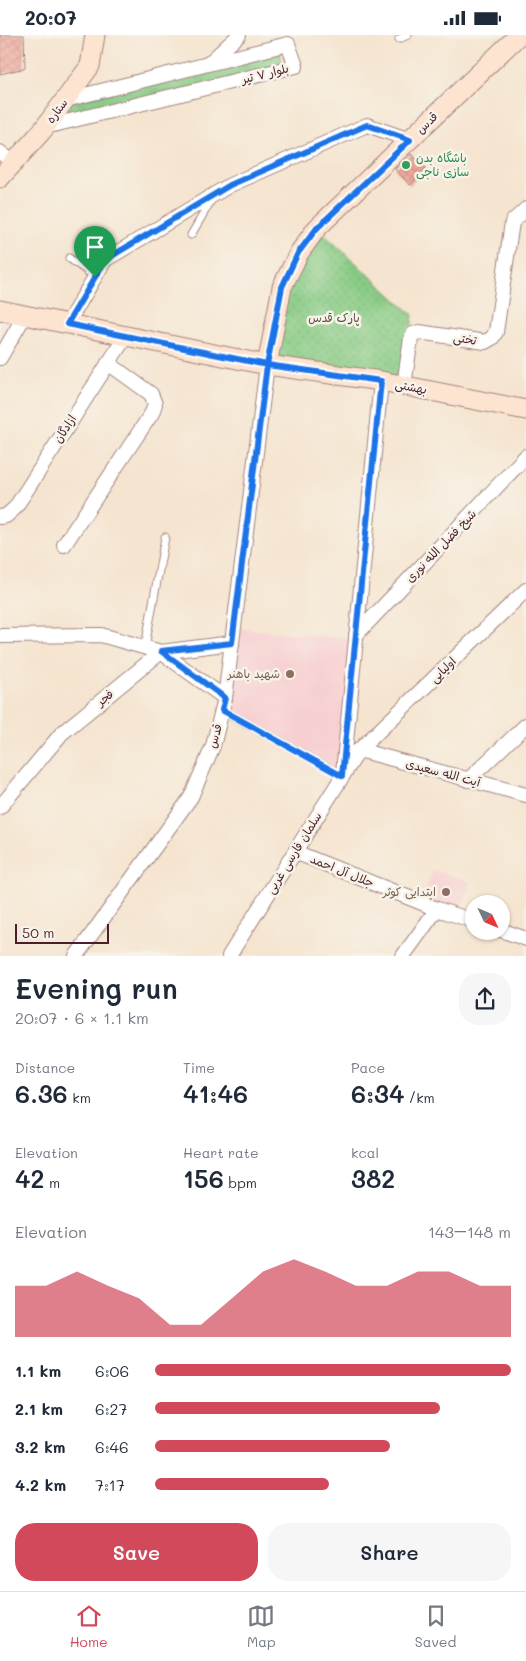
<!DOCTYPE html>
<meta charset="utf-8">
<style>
:root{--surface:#fff;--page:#f6f6f7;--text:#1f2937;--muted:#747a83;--line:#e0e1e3;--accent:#d1495b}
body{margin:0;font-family:Mali,"Playpen Sans Arabic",sans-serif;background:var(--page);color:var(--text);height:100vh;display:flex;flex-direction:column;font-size:19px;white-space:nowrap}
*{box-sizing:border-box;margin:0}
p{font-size:16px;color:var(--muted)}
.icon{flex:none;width:28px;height:28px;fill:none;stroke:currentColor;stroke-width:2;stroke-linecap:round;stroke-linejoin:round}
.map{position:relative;height:921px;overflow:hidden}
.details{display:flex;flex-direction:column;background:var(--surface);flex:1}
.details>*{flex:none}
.needle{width:32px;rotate:134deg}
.controls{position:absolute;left:465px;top:860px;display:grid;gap:10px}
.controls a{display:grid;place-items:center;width:45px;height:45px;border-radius:50%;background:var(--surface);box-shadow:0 1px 4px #0004;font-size:25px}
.scale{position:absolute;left:15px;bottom:12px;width:94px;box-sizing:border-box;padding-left:5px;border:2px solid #4a1f2b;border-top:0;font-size:14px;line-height:18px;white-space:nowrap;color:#4a1f2b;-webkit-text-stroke:4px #f7f3e8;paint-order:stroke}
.pin{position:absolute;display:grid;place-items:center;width:42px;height:42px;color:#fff;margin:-51px -21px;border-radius:50% 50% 50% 0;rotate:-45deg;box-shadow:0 0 5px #0007}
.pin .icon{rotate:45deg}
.round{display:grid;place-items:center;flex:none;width:52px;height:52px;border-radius:20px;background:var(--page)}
.headline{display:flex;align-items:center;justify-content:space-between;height:85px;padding:0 15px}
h1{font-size:28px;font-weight:600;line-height:38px}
.metrics{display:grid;grid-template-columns:repeat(3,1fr);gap:8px;height:85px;padding:5px 15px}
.metrics div{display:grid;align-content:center}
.metrics b{font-size:25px;font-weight:600}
.metrics small{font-size:14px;font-weight:400}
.metrics p{font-size:14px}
.chart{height:140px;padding:10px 15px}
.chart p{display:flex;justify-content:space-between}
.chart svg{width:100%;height:90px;margin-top:5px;fill:var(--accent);opacity:.7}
.cta{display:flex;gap:10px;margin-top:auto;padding:10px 15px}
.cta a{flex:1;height:58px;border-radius:20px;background:var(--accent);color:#fff;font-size:20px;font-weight:600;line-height:58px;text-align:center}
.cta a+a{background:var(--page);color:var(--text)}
ul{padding:0 15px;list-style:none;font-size:16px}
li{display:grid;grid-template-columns:80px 60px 1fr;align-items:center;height:38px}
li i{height:12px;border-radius:6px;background:var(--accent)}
.status{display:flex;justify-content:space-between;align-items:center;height:35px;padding:0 25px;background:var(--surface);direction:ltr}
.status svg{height:14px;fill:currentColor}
.tab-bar{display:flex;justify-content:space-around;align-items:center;height:70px;border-top:1px solid var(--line);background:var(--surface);font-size:14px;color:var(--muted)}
.tab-bar a{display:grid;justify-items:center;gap:2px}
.tab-bar .current{color:var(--accent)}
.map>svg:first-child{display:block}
</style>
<div class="status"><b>20:07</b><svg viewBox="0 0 49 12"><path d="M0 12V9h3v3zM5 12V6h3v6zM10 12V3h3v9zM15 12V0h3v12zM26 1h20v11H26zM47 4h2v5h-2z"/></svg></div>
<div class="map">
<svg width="526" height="921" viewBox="0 0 526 921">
<defs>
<pattern id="grass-tufts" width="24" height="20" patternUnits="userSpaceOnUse" patternTransform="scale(1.25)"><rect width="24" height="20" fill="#86ca83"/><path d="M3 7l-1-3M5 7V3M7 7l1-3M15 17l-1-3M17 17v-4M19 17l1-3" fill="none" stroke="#75ad71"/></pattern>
<pattern id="park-dots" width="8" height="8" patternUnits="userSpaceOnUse" patternTransform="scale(1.25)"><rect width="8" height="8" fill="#86ca83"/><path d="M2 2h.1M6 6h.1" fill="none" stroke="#75ad71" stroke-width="1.8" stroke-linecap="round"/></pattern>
<pattern id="building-cross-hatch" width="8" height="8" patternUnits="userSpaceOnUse" patternTransform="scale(1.25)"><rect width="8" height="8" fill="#efa699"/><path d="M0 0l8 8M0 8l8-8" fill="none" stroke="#ce8e84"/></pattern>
</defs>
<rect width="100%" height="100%" fill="#f7f3e8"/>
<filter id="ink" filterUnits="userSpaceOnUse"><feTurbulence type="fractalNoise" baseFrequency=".02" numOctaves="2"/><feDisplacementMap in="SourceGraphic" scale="10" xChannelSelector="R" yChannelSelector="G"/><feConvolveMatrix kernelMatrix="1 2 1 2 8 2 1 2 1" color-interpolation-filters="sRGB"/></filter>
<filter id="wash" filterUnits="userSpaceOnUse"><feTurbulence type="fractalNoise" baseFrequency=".0096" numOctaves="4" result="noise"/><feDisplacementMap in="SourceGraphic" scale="20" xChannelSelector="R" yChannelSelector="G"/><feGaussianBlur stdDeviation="1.12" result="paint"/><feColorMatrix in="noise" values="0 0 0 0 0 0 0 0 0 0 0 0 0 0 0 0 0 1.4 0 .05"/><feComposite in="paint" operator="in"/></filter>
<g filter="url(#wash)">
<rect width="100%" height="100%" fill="#f5e4cf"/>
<!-- built -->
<g fill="#f7cfd0">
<polygon points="234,593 356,604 342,741 222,675"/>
<polygon points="433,835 470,847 458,881 421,867"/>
</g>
<!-- grass -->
<polygon fill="url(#grass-tufts)" stroke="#687457" points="279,15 284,33 46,91 62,69"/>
<!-- park -->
<polygon fill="url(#park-dots)" stroke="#687457" points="317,193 413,280 404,350 267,329 282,252"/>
<g id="blocks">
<!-- building -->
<g fill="url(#building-cross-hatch)">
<polygon points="0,0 24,0 25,33 0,39"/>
<polygon points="411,119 426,133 410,150 395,134"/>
</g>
</g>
</g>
<g filter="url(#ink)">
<use href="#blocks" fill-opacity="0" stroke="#a0827d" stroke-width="1"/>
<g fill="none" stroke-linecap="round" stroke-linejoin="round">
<!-- lane casing -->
<g stroke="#a0827d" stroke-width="9">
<g id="lane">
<polyline points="399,4 408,0"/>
<polyline points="191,200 212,164"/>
<polyline points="69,223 95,242"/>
<polyline points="145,612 165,502"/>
<polyline points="222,675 343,741"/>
</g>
</g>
<!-- street casing -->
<g stroke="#a0827d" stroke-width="16">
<g id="street">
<polyline points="210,27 239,0"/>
<polyline points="45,92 296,31 288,9 65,65"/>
<polyline points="0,117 13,128"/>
<polyline points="67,289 105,225 230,150 367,90 410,105"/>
<polyline points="0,323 25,280"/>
<polyline points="404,350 411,303 413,299 419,297 485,307 492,303 496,297 512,187 526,174"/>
<polyline points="0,482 6,481 15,473 126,301"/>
<polyline points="64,510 152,378 155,369 151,359 108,328"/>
<polyline points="356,600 526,421"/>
<polyline points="0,601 101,600 161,617 232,608"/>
<polyline points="161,617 225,663"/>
<polyline points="359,715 526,760"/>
<polyline points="343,738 381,346"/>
<polyline points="468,745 526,690"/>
<polyline points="0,772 62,698 161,617"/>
<polyline points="295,817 437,874 474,886"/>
<polyline points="501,895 526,904"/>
<polyline points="76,921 191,762 213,711 225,663 267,330"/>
<polyline points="229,921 359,715 526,555"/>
<polyline points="403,921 437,874"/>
</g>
</g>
<!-- secondary casing -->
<g stroke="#a0827d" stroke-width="21">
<g id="secondary">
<polyline points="0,143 42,96 90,31 95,0"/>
<polyline points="0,275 267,330 381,346 526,375"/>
<polyline points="267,330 282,252 299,218 317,193 519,0"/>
</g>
</g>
<!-- lane -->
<use href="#lane" stroke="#fff" stroke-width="7"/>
<!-- street -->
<use href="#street" stroke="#fff" stroke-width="14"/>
<!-- secondary -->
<use href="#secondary" stroke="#fde4d1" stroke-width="19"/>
</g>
</g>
<g fill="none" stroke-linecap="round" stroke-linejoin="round" filter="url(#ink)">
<!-- route casing -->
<g stroke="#fff" stroke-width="10">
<polyline id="route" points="95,242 67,289 267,330 232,608 161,616 225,663 222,675 342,741 381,346 267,330 282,252 298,218 317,193 410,105 367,90 230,150 105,225 95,242"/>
</g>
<!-- route -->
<use href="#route" stroke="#1a73e8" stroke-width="6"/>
</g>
<!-- markers -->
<circle fill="#2e9e5b" stroke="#f7f3e8" stroke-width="2" cx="406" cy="130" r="5"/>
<g fill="#8d6e63" stroke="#f7f3e8" stroke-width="2">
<circle cx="290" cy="639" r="5"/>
<circle cx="446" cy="857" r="5"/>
</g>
<g text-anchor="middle" stroke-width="5" stroke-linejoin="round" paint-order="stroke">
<!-- street labels -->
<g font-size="12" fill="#4a1f2b" stroke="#f7f3e8">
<text transform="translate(265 39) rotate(-14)" y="4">بلوار ۷ تیر</text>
<text transform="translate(57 76) rotate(-54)" y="4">ستاره</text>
<text transform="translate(427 88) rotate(-44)" y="4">قدس</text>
<text transform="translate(465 304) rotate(9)" y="4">تختی</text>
<text transform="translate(411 352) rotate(11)" y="4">بهشتی</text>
<text transform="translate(65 394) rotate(-57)" y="4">ازادگان</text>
<text transform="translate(441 511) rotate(-46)" y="4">شیخ فضل الله نوری</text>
<text transform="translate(443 635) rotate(-44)" y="4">اولیایی</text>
<text transform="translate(105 663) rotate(-39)" y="4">فجر</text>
<text transform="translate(215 701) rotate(-74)" y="4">قدس</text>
<text transform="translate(443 738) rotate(15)" y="4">آیت الله سعیدی</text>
<text transform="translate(294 818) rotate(-58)" y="4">سلمان فارسی غربی</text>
<text transform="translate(342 836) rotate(22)" y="4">جلال آل احمد</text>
</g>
<!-- leisure labels -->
<g font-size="12" fill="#27864d" stroke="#f7f3e8" text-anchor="start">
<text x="416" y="127">باشگاه بدن<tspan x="416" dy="14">سازی ناجی</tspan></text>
</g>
<!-- park labels -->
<g font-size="12" fill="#5c5245" stroke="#f7f3e8">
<text x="334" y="287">پارک قدس</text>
</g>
<!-- education labels -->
<g font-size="12" fill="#785e54" stroke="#f7f3e8" text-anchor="end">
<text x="280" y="643">شهید باهنر</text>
<text x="436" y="861">ابتدایی کوثر</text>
</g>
</g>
</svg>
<div class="controls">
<a><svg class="needle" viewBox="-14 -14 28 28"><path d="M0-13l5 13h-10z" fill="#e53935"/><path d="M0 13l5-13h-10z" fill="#747a83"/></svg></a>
</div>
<div class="scale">50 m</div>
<div class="pin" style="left:95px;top:242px;background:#1e9e55"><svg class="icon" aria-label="arrive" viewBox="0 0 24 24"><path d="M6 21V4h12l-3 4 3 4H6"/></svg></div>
</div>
<section class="details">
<div class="headline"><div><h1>Evening run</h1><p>20:07 · 6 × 1.1 km</p></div><a class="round"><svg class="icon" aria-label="share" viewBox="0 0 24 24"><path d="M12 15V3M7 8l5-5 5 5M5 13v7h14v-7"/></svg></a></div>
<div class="metrics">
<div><p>Distance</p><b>6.36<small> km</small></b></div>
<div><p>Time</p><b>41:46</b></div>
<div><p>Pace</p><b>6:34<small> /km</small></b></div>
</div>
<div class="metrics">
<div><p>Elevation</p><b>42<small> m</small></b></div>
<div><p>Heart rate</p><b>156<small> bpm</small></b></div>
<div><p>kcal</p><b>382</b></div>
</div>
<div class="chart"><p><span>Elevation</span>143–148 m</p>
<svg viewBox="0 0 160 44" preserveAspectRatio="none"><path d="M0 44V19L10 19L20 12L30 19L40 25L50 38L60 38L70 25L80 12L90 6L100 12L110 19L120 19L130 12L140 12L150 19L160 19V44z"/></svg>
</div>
<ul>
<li><b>1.1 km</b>6:06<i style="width:100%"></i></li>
<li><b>2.1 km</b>6:27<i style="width:80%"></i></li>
<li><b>3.2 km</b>6:46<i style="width:66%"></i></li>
<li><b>4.2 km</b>7:17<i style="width:49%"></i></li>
</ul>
<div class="cta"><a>Save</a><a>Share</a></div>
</section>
<nav class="tab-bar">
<a class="current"><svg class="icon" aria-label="home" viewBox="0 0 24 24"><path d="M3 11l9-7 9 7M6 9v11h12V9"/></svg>Home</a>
<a><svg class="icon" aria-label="map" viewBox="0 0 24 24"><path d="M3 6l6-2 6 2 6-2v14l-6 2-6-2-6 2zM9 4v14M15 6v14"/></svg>Map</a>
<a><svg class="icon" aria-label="saved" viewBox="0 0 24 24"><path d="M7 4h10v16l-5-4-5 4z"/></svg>Saved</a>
</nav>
